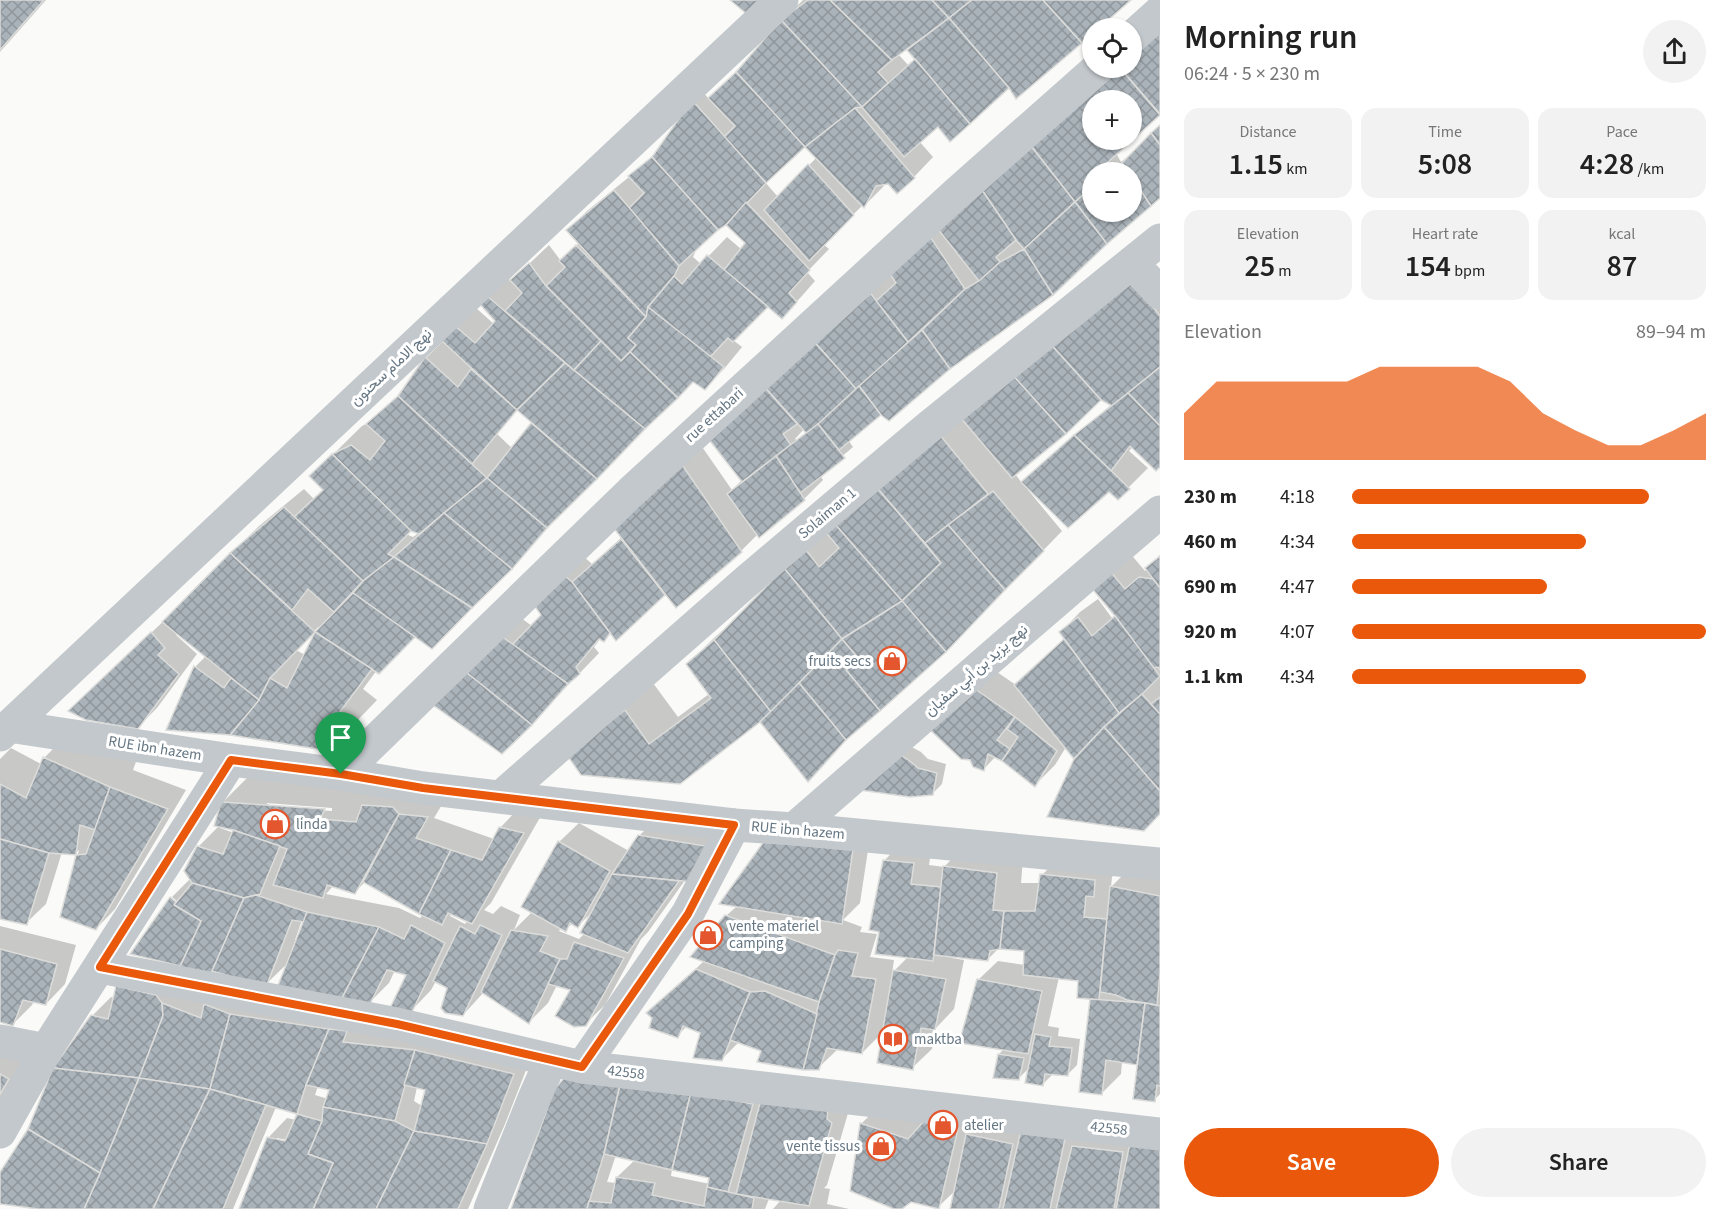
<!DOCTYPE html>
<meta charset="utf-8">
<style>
:root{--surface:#fff;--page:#f2f2f2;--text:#222;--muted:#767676;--accent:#ea580c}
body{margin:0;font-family:"Source Sans 3",Vazirmatn,sans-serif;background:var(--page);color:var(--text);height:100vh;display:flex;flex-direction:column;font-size:22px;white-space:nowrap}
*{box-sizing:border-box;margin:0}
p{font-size:20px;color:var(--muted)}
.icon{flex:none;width:33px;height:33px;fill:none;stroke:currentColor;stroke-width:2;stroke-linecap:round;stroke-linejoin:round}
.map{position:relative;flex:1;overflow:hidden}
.drawer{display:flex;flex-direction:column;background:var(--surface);width:570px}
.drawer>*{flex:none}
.controls{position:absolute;left:1082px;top:18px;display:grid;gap:12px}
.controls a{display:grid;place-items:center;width:60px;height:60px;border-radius:50%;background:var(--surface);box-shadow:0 2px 4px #0004;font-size:30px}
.pin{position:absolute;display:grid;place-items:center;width:51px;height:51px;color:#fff;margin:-62px -26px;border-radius:50% 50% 50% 0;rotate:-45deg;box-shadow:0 0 6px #0007}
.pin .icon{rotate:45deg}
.round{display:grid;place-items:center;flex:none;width:63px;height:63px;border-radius:32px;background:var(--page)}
.overview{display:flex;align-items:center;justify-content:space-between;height:102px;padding:0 24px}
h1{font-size:33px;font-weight:600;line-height:45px}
.figures{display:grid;grid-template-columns:repeat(3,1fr);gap:9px;height:102px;padding:6px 24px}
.figures div{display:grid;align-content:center;border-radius:15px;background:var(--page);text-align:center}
.figures b{font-size:30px;font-weight:600}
.figures small{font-size:16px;font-weight:400}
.figures p{font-size:16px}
.chart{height:168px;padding:12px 24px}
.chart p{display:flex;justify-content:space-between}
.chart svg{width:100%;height:108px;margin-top:6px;fill:var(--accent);opacity:.7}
.button{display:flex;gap:12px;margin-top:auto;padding:12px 24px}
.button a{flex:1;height:69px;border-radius:36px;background:var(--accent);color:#fff;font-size:24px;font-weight:600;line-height:69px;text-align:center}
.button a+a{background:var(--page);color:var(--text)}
ul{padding:0 24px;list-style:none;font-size:20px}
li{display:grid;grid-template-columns:96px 72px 1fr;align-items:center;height:45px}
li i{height:15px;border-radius:8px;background:var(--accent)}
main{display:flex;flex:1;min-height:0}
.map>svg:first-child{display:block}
</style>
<main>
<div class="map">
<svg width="1160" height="1209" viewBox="0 0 1160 1209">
<defs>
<pattern id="building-cross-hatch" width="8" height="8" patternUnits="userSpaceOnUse" patternTransform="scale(1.5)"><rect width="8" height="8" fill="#aab3b9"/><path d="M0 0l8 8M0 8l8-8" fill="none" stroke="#8e969c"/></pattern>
</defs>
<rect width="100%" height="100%" fill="#fafaf8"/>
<!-- shadow -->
<g fill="#0003" fill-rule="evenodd">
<polygon points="0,0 46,0 0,52"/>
<path d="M803,0h326l-32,28h-5v5l-82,53 -72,39 -19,16 14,16 -19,20 -29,6 -2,4 -19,19 -1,-1 -40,39 6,5 -22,23 8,9 -14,16 -19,20 -14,-12 -35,35 9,7 -18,22 -20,19 -12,-8 -128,129 -33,38 -47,47 -69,41 -36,37 -2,-2 -14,19 14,11 -48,50 -93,-20 -68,-1 28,-63 10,-10 -28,-23 -2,2 21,19 -40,54 -19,19 -49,-35 82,-78 88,-88 45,-37 10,10 10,-10 -13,-13 51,-50 10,-5 32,-31 22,-32 50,-50 18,16 3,-3 -17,-19 27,-25 4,4 38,-36 12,16 18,-18 -11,-13 19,-19 47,-38 25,-23 44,-58 6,7 39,-39 34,-39zM908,48l8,10 -8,7 -9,-10zM806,144l11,13 -39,40 -13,-15zM726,223l21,20 -6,6 -14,-12 -26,27 -8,-7 4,-9 20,-19zM521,403l13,19 -22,26 -16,-15zM411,529l8,4 -6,4 -7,-3zM319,626l-14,29 -9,-5z"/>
<path d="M1106,68h25l29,45 -29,26v-39h-39v40h39l-15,13 5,9 19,-16 20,49 -279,218 -33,27 5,7 -33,28 3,5 -19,19 -46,35 -17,17 -65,55 -10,-14 -50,47 -5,-6 -7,7 -3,-2 -7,9 5,6 -68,71 -105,-26 91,-83 15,11 11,-11 -9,-13 48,-47 10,9 30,-27 76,-96 34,49 10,-10 -36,-47zM1092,172h39v40h-39zM804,429l3,3 -11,8 -1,-1z"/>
<path d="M1160,274v191l-27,-19 -4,5 19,17 -30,30 -9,-8 -80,-2 -1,2 34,41 -89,92 -213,97 -80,63 -111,-27 84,-73 25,34 31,-23 -21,-30 27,-27 25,-22 133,-133zM1101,398l11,6 -70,59 -20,20 -7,-9z"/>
<polygon points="1129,552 1145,571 1160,555 1160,813 1076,759 1066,747 1055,765 1035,785 996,756 984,769 929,727 997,672 1016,685 1065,638 1061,632 1080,612 1098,599 1112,618 1116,614 1092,586"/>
<polygon points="72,730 137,759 133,770 186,790 115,909 96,929 62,916 79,850 75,853 62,852 46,904 26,923 0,918 0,759 11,748 41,764 44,758"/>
<polygon points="908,745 921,752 928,759 946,764 942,784 933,793 863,789"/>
<path d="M251,774l195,24 -12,20 60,21 6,-11 19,-20 23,6 -51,89 -7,7 9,4 8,-8 19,9 -6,15 18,-18 27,-70 20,-19 50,28 10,-15 20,-20 64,11 -75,105 -7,7 -36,66 -20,19 -12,-35 -16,-4 -9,18 -19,19 -45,-30 -21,23 -14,-28 -13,-6 -5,9 -19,20 -3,-37 -14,-3 -6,13 -20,20 -80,-41 -24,23 -49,-14 -9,8 -25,-14 -49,-12 38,-55 20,-20 7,-31 21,-21 4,-24zM266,803l66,5v3l-59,-4zM221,826l15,3 -2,4 -14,-5zM365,882l59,32 -4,4 -21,-10 -73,-14 8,-9 20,8zM172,897l11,9 -2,2 -9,-7zM592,912l-7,21 -6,6 -20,-8 2,-3 4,2 8,-7 5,3zM452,913l16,7 -3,4 -15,-8zM302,920l4,1 -9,20 -2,-1z"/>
<polygon points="871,830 860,903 843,920 862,927 860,932 877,934 870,957 894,960 892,973 908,957 881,927 884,861 903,841 932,844 929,865 944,867 972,838 1024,846 1021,883 1040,883 1042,875 1070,847 1121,867 1112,877 1111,887 1131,867 1160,873 1160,1094 1154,1100 1139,1063 1122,1061 1121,1074 1101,1094 1091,1000 1080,980 1059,977 1048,1026 1059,1028 1058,1036 1080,1039 1077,1065 1067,1075 1052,1075 1043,1084 1030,1067 1018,1079 999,1054 1004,1049 978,980 998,961 1025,965 1026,950 999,948 988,959 952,956 952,958 964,960 954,1009 936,1028 932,1049 912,1068 884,1031 862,1053 838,1049 818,1068 739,1042 722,1059 702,1032 687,1026 677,1036 649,1013 704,961 726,916 737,906"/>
<polygon points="0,926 76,945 65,984 46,1004 34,1001 32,1005 13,1024 0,1020"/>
<path d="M118,987l414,68 -27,69 -37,85h-228l28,-71 19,-20 9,2 3,-6 -23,-7 -43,102h-184l-49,-7v-27l29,-44 63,-115 19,-19 4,1zM318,1086l13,3 -3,10 -13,-4zM417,1087l9,2 -4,17 -8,-5zM277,1138l16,3 -1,3 -15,-3z"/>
<polygon points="0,1044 27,1059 0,1102"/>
<path d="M556,1091l295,12 -24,82 -3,3 6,1 -3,15 22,5h-76l8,-9 -12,-1 -4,10h-252zM616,1155l19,5 -18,17 -1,6 -9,-1zM672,1169l39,8 -1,7 -39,-8z"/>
<polygon points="880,1105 976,1110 971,1131 987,1115 1084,1115 1079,1141 1083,1137 1160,1126 1160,1209 951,1209 956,1190 938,1207 911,1201 900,1209 897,1209 861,1124"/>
</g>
<!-- building -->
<g fill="url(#building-cross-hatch)" stroke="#dcdcda" stroke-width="1.5" fill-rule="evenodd">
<polygon points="0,0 44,0 0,50"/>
<polygon points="730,0 774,0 754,20"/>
<polygon points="808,0 830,0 892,60 878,72 888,83 862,107 781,20"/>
<polygon points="830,0 932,0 949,18 892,60"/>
<polygon points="932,0 972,0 949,18"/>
<polygon points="972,0 1043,0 1082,43 1016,99 1009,88 949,18"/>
<polygon points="1043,0 1131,0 1099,28 1092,28 1092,35 1082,43"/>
<polygon points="949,18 1009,88 970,124 907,50"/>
<polygon points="1160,18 1160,114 1120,68 1131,68 1131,44"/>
<polygon points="781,20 862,107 855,108 805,147 736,72"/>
<polygon points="915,59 970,124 950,142 938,127 904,157 862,107"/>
<path d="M1105,68h15l40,47 -63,57h-5v15l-17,15 -48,-61zM1092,100h39v40h-39z"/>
<polygon points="736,72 805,147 766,183 724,137 735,126 708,98"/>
<polygon points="692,100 766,183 726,225 718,230 652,157"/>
<polygon points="855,108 915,178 897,194 888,184 876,186 864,208 805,147"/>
<polygon points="1160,125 1160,145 1151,133"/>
<polygon points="1151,133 1160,145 1160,198 1151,206 1131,176 1131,172 1129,172 1122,163"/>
<polygon points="1027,141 1075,202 1024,249 1016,240 980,187"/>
<polygon points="652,157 718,230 679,266 629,208 644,193 628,176"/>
<polygon points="1122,163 1129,172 1110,172"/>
<polygon points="808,164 854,215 809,261 764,210"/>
<polygon points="1131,176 1151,206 1107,244 1075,202 1092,187 1092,212 1131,212"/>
<polygon points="980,187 1016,240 996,257 1000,262 979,281 934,224"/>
<polygon points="614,190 679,266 674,276 648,307 646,317 566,230"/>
<polygon points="746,202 810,270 789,293 797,302 782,319 724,270 745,243 726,225"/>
<polygon points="1075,202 1107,244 1053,295 1024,249"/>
<polygon points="925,229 965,289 908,342 876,301 896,283 884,265"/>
<polygon points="576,245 646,317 628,338 636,345 621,361 546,286 565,267 559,261"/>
<polygon points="1024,249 1053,295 950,369 922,330 965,289 979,281 1000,262"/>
<polygon points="707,255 768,307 733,342 728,338 710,357 648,307 674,276 682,284"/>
<polygon points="529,263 546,286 601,341 574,370 505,311 522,293 510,280"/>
<polygon points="1129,277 1160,316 1160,367 1112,406 1101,400 1046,339"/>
<polygon points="871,294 908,342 857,390 810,337"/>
<polygon points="487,296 565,363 517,410 441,340 455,326 475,343 495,321 478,302"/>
<polygon points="648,307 724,367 705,390 693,382 678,398 630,352 636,345 628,338 646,317"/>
<polygon points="922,330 950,369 889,421 881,415 859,386"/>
<polygon points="810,337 857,390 807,434 760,382"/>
<polygon points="1046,339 1101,400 1066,434 1007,369"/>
<polygon points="601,341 621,361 630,352 678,398 645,429 574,370"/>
<polygon points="425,357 458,387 471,369 517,410 472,464 398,396"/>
<polygon points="565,363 645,429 597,479 517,410"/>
<polygon points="1160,367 1160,426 1128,393"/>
<polygon points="1007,369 1066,434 1012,478 955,411"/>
<polygon points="760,382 797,424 783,434 791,445 742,482 704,433"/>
<polygon points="859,386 881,415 839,450 818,424"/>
<polygon points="1128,393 1160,426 1160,467 1156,471 1130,446 1111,471 1074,435"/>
<polygon points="398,396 487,478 419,534 411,531 332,454 351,445 370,460 385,441 366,424"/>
<polygon points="531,423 597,479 547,528 487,478"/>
<polygon points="818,424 845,458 800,493 776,456"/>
<polygon points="935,429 988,494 925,543 871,481"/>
<polygon points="1074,435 1130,489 1118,500 1109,492 1068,528 1021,482"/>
<polygon points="332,454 411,531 388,554 394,557 363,581 294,517 323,490 309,476"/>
<polygon points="776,456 805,500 759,538 727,494"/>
<polygon points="678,459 742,552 676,608 609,522"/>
<polygon points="487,478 547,528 512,569 444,513"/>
<polygon points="871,481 941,563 902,601 834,523"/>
<polygon points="993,491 1044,551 1005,590 948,525"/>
<polygon points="284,507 363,581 334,612 308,589 292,610 230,553"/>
<polygon points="444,513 512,569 472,608 394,557"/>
<polygon points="834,523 902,601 842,639 784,568 803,546 819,567 839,548 823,529"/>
<polygon points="948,525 1005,590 946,652 902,601 941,563 925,543"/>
<polygon points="621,539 665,595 616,641 572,582"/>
<polygon points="230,553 315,632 270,678 259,700 162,622"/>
<polygon points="1160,556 1160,588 1145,568"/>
<polygon points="394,557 472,608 432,649 353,593 363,581"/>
<polygon points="784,568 842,639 771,712 714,640"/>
<polygon points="1109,570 1125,589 1139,577 1153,579 1160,588 1160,670 1158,667 1153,668 1115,616 1090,586"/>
<polygon points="561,573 572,582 610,633 604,642 599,639 576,667 580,674 568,684 512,645 541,615 532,602"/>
<polygon points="353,593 415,637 379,674 315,632"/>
<polygon points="902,601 946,652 880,711 846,670 858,658 842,639"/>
<polygon points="1115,616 1160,676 1142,694 1119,713 1059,632 1078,617 1092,636"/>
<polygon points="151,632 165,648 158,655 179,674 138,729 86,720 68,711"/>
<polygon points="315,632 372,669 336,717 351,728 329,751 230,735 259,700 270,678 287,688"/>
<polygon points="497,633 568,684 532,725 457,665"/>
<polygon points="842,639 858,658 846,670 880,711 846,740 799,683"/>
<polygon points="1064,639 1119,713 1104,727 1074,759 1014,685"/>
<polygon points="714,640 771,712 760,722 680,784 581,775 567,755 625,710 649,744 711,698 686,664"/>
<polygon points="457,665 532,725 502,754 423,698"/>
<polygon points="194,666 224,688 231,678 259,700 230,735 166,730"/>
<polygon points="799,683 846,740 808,782 760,722"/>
<polygon points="973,685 978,691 1015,717 997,740 1010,749 1002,761 988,754 984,771 973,767 970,760 961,759 927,727"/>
<polygon points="1142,694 1160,714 1160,791 1104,727"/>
<polygon points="1160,697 1160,714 1151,704"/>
<polygon points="1015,717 1057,751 1035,787 1002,761 1018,737 1007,729"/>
<polygon points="1104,727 1160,791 1160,814 1144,831 1047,817 1074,759"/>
<polygon points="898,753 911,762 918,768 937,773 933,795 910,797 859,790"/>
<polygon points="43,757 110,787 95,830 80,825 76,855 49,853 0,839 0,784 26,798"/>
<polygon points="110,787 168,809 96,930 60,917 76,855 86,854"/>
<polygon points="221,802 325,809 320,819 356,822 362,805 393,807 399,814 355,894 327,885 323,898 273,885 287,849 233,830 214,826"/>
<polygon points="399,814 428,817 416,838 451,850 419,914 363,882"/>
<polygon points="499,827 524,833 472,924 448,913 442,925 419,914 451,850 482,860"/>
<polygon points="233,830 280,846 260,894 244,898 192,883 184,871 197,846 223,854"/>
<polygon points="638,835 705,846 693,882 612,874"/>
<polygon points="0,839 49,853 27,925 0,919"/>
<polygon points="765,840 853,849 842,924 719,904"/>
<polygon points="558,841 610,871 578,928 570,923 566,932 521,907"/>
<polygon points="883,860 914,863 911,884 941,887 933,961 875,954 879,932 869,930"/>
<polygon points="943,866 997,873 993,910 1004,911 1000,949 990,951 988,961 934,955"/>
<polygon points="612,874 679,881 628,953 580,933"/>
<polygon points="1040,874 1095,880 1094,897 1086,896 1084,917 1107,919 1099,1000 1077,998 1078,981 1023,975 1024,951 1000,949 1004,911 1035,911"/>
<polygon points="192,883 244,898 208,981 177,973 201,921 174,905"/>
<polygon points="1110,886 1160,896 1160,973 1157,1005 1127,1000 1116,995 1100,992"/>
<polygon points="256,895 307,912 304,922 292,920 266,987 212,971 244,898"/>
<polygon points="170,897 176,902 174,905 201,921 180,966 130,954"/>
<polygon points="307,912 379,927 341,1000 277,988"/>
<polygon points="725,915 835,955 819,1002 690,957"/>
<polygon points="411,925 445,943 412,1012 390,1008 406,975 387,970 370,1004 341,1000 379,927 404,939"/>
<polygon points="480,925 502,935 463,1016 445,1013 441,1008 447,988 433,981 460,926 475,934"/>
<polygon points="511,930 548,936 540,951 560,959 529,1024 481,992"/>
<polygon points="574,942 624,958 586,1026 574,1027 555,1016 570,990 548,984 560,959 567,959"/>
<polygon points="0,949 57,964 46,1005 23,1000 13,1026 0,1022"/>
<polygon points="838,950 858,953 852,976 876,979 862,1054 827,1048 819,1070 803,1070 819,1002 835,955"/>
<polygon points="696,969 750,992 722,1061 693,1058 700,1033 683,1026 678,1038 649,1028 652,1018 646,1013"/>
<polygon points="893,970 946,979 935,1030 921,1028 913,1070 877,1063"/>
<polygon points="977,979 1042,991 1028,1054 959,1043"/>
<polygon points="116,986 156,995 162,1003 163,1016 139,1078 53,1068 91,1015 108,1019"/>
<polygon points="765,991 817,1014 803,1070 757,1062 761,1051 730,1040 750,992"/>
<polygon points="1090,999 1145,1003 1137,1065 1106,1060 1102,1095 1079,1092"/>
<polygon points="162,1003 201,1018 204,1004 230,1014 210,1089 139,1078 163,1016"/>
<polygon points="1145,1003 1160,1006 1160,1086 1157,1085 1155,1102 1133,1099"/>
<polygon points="230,1014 329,1029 306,1085 297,1114 210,1089"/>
<polygon points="329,1029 347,1031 343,1042 415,1050 395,1121 323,1107 329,1090 306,1085"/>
<polygon points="1035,1034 1051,1037 1049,1046 1072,1048 1068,1076 1045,1074 1043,1086 1025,1083"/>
<polygon points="415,1050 514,1074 487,1144 414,1131 425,1090 404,1085"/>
<polygon points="998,1054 1024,1058 1019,1080 993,1078"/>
<polygon points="53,1068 139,1078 100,1173 28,1129"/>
<polygon points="0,1074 9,1079 0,1094"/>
<polygon points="566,1076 620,1085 604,1154 587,1209 511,1209 554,1090"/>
<polygon points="139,1078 210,1089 153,1209 84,1209 100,1173"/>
<polygon points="620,1085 691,1092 672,1170 604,1154"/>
<polygon points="210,1089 266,1105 223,1209 153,1209"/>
<polygon points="691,1092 753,1104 728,1192 707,1187 709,1178 672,1170"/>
<polygon points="761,1099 828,1109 827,1119 832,1123 809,1206 736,1194"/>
<polygon points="323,1107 395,1121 414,1131 376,1209 313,1209 333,1163 308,1154 322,1121"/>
<polygon points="297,1114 322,1121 308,1154 333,1163 313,1209 239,1209 267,1137 285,1141"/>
<polygon points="924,1121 958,1129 939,1209 911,1202 902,1209 894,1209 850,1191 860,1123 908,1139"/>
<polygon points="28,1129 100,1173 84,1209 38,1209 0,1204 0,1172"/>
<polygon points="1021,1130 1066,1134 1050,1209 1003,1209"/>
<polygon points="414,1131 487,1144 458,1209 376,1209"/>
<polygon points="966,1134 1013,1144 999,1209 950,1209"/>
<polygon points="1130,1143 1160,1148 1160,1209 1116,1209"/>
<polygon points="1072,1146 1123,1152 1114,1209 1056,1209"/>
<polygon points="616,1177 655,1183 652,1195 704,1206 707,1187 754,1198 752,1209 587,1209 589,1201 611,1203"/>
</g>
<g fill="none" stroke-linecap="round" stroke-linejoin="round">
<!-- minor -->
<g stroke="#c3c8cc" stroke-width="33">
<polyline points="1131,38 1160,12"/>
<polyline points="1132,263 1160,293"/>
<polyline points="9,726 231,760 341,774 423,788 734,825 794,829 1160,864"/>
<polyline points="0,735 782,0"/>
<polyline points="341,774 631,492 957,193 1098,68"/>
<polyline points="502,796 748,580 925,430 1160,240"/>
<polyline points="794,829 1003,647 1160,512"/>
<polyline points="100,967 397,1024 582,1067 1160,1134"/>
<polyline points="0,1041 46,1050"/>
<polyline points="582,1067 688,913 734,825"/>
<polyline points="0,1132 46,1050 231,760"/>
<polyline points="490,1209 533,1101 551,1060"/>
</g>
</g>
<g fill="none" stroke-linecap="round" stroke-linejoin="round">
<!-- route casing -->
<g stroke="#fff" stroke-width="12">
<polygon id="route" points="231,760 341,774 423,788 734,825 688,914 582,1067 397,1024 100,967"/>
</g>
<!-- route -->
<use href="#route" stroke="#ea580c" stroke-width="8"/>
</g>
<!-- icons -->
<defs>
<g id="shop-ring" transform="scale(1.5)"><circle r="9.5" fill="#fff" stroke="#e4572e" stroke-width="1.5"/><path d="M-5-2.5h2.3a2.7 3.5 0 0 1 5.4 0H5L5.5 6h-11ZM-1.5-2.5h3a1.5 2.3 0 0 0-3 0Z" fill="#e4572e"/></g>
<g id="library-ring" transform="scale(1.5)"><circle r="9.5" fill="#fff" stroke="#e4572e" stroke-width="1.5"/><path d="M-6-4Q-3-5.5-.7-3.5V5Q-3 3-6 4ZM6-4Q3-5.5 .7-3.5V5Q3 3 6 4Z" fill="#e4572e"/></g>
</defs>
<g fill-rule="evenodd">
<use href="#shop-ring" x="892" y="661"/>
<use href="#shop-ring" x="275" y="824"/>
<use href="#shop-ring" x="708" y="935"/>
<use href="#library-ring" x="893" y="1039"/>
<use href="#shop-ring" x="943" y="1125"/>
<use href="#shop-ring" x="881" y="1146"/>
</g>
<g text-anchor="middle" stroke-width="6" stroke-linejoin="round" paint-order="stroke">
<!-- street labels -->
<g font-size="15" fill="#657683" stroke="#fff">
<text transform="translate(391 367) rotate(-43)" y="5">نهج الامام سحنون</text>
<text transform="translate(714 415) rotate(-42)" y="5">rue ettabari</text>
<text transform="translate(827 513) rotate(-40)" y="5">Solaiman 1</text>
<text transform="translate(976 670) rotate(-41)" y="5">نهج يزيد بن أبي سفيان</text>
<text transform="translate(155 748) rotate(9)" y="5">RUE ibn hazem</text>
<text transform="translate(798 830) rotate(5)" y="5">RUE ibn hazem</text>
<text transform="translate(626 1072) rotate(7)" y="5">42558</text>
<text transform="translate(1109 1128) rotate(6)" y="5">42558</text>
</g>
<!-- poi labels -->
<g font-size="15" fill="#657683" stroke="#fff" text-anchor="start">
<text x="871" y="666" text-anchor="end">fruits secs</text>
<text x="296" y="829">linda</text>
<text x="729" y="931">vente materiel<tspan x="729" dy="17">camping</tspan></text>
<text x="914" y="1044">maktba</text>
<text x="964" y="1130">atelier</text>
<text x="860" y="1151" text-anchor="end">vente tissus</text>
</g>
</g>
</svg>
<div class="controls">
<a><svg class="icon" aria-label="locate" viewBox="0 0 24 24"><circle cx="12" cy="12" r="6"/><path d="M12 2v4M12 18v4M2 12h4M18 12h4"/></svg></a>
<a>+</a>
<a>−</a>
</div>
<div class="pin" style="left:341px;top:774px;background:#1e9e55"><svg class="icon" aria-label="arrive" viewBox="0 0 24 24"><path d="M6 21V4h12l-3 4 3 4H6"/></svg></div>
</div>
<section class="drawer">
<div class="overview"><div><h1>Morning run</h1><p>06:24 · 5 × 230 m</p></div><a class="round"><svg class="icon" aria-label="share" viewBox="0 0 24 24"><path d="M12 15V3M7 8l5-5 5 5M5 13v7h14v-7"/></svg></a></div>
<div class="figures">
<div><p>Distance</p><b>1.15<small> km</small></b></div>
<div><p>Time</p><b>5:08</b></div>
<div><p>Pace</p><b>4:28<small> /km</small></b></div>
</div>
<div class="figures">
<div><p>Elevation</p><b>25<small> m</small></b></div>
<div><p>Heart rate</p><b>154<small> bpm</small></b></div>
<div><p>kcal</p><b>87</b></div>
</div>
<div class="chart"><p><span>Elevation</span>89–94 m</p>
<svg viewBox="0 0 160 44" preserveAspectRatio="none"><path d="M0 44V25L10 12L20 12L30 12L40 12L50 12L60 6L70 6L80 6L90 6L100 12L110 25L120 32L130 38L140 38L150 32L160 25V44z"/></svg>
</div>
<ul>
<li><b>230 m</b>4:18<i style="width:84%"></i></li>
<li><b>460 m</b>4:34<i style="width:66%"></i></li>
<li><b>690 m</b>4:47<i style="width:55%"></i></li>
<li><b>920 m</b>4:07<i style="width:100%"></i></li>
<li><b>1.1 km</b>4:34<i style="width:66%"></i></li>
</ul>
<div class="button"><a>Save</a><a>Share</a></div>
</section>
</main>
